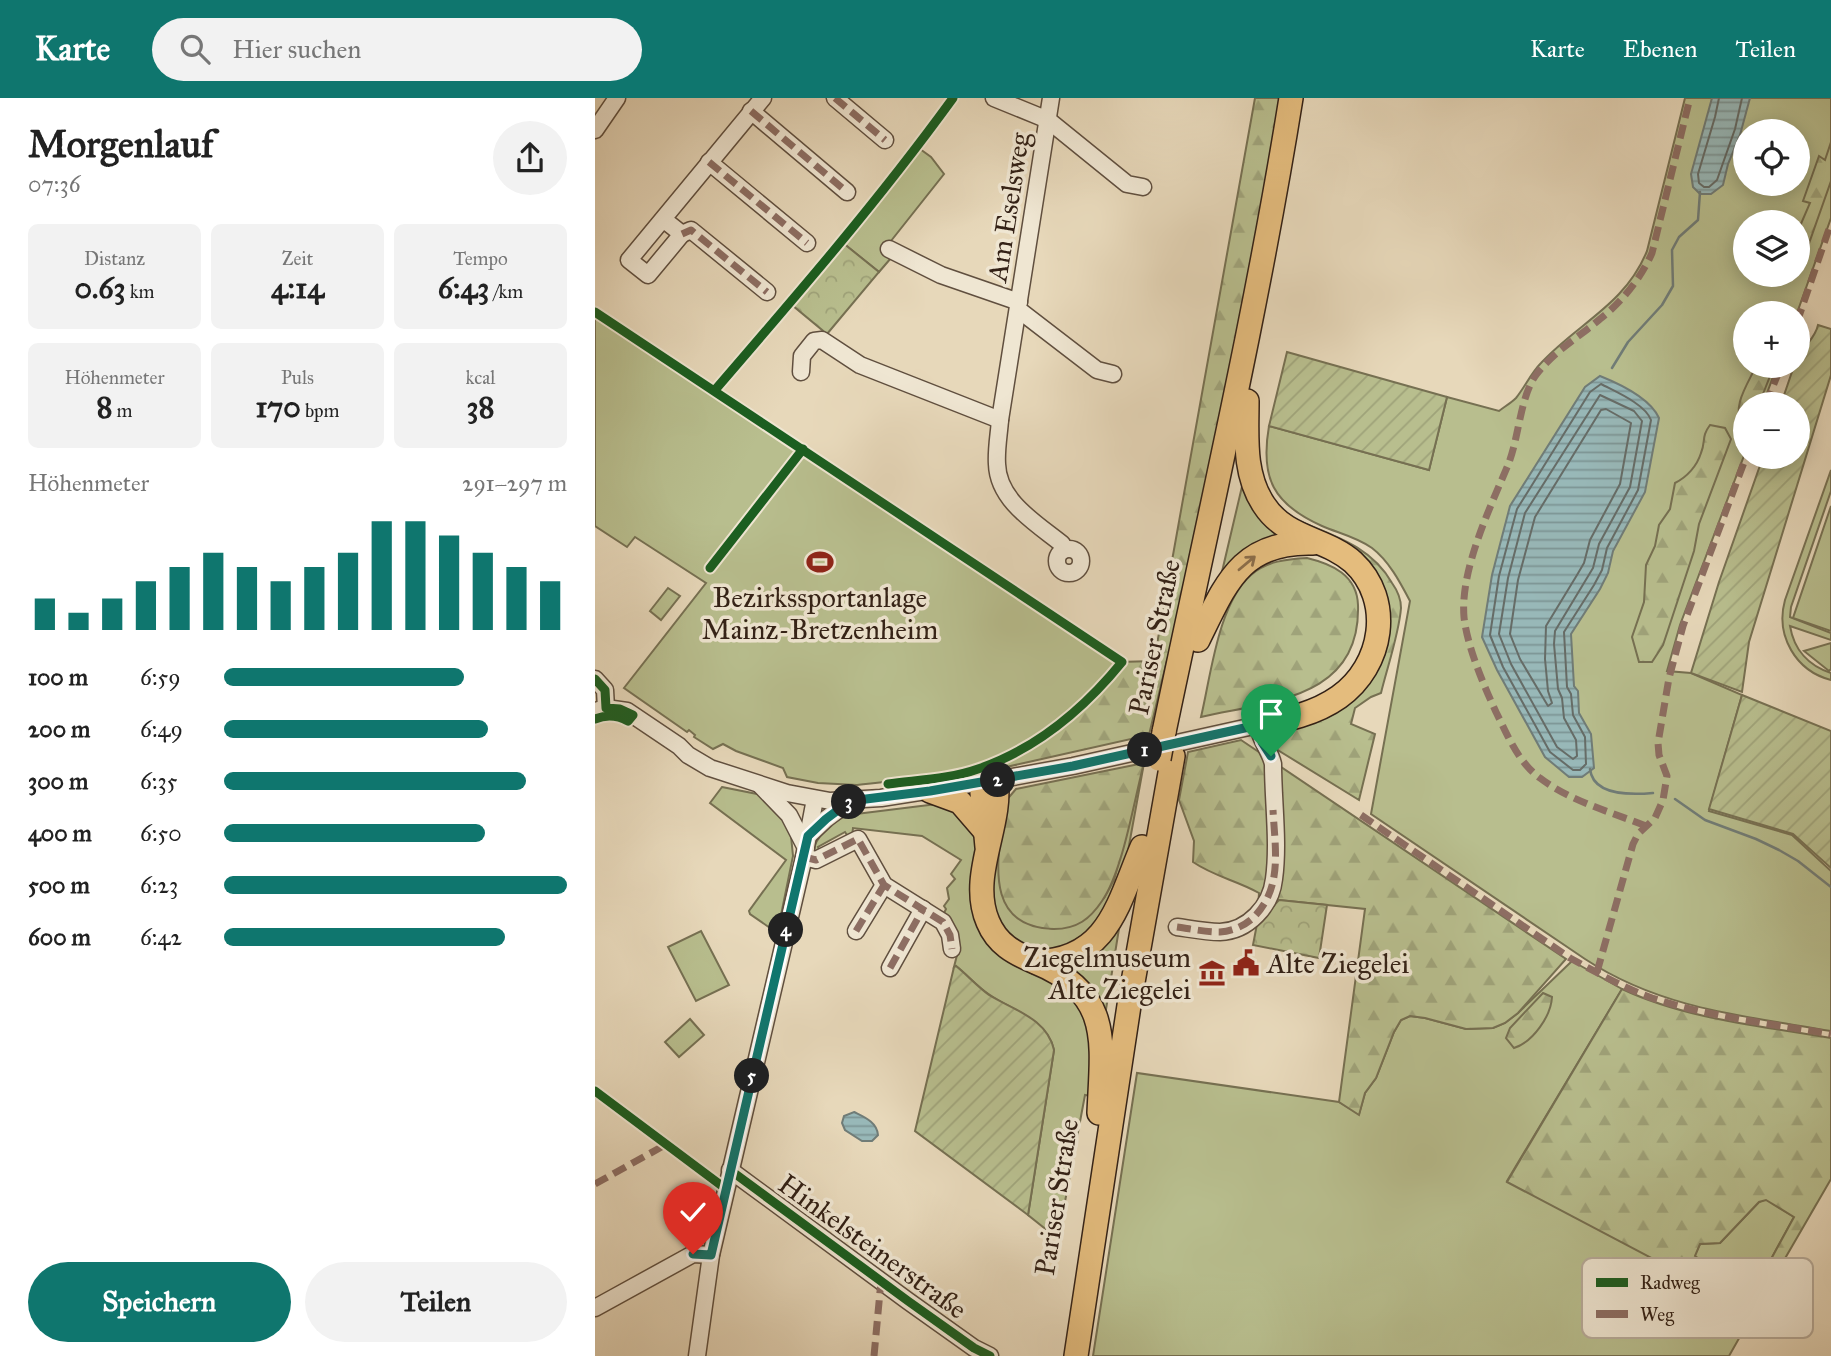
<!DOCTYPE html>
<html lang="de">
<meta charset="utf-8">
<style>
:root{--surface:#fff;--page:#f2f2f2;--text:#222;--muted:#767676;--accent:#0f766e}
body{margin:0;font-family:"IM FELL Great Primer",serif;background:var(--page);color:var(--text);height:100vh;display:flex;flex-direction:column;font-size:26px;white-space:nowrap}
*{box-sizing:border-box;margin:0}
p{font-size:23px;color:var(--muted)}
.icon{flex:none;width:38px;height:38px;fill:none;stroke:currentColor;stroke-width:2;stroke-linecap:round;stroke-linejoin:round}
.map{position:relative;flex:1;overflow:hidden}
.details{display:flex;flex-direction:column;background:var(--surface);width:595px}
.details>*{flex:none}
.buttons{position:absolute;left:1138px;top:21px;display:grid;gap:14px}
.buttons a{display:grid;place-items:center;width:77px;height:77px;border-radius:50%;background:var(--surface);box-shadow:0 4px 18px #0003;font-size:35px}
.pin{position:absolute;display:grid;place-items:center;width:60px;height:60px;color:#fff;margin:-72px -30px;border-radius:50% 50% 50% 0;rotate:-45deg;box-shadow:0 0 7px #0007}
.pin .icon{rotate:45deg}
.km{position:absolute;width:35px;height:35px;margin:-18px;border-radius:50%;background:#222;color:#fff;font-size:19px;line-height:35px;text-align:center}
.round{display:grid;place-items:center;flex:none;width:74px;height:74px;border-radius:37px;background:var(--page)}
.summary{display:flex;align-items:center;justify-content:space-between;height:119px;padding:0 28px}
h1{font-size:38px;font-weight:700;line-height:52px}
.stats{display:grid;grid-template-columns:repeat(3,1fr);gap:10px;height:119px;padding:7px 28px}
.stats div{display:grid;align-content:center;border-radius:10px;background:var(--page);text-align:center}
.stats b{font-size:30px;font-weight:700}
.stats small{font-size:19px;font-weight:400}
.stats p{font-size:19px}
.chart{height:196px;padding:14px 28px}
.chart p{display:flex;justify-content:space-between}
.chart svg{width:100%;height:126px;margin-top:7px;stroke:var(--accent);stroke-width:6}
.button{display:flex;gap:14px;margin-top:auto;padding:14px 28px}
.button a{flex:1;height:80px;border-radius:42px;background:var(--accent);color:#fff;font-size:28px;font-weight:700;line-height:80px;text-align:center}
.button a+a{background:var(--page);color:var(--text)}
ul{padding:0 28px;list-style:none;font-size:23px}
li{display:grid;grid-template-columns:112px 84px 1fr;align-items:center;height:52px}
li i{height:18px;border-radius:9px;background:var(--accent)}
header{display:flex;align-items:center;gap:42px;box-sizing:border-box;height:98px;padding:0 35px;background:var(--accent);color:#fff}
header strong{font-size:33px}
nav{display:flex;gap:38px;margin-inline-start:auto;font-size:24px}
.search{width:490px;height:63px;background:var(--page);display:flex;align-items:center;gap:18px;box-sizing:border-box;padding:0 24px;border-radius:38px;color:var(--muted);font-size:26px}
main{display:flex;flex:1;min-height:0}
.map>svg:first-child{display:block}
</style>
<header>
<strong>Karte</strong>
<div class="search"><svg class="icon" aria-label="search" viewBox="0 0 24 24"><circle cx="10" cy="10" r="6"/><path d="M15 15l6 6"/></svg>Hier suchen</div>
<nav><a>Karte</a><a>Ebenen</a><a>Teilen</a></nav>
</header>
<main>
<section class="details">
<div class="summary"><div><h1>Morgenlauf</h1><p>07:36</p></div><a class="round"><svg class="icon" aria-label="share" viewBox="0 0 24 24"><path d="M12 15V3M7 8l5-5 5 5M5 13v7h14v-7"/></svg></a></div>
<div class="stats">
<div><p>Distanz</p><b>0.63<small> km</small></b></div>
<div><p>Zeit</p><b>4:14</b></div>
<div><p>Tempo</p><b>6:43<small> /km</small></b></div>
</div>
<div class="stats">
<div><p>Höhenmeter</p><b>8<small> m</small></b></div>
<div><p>Puls</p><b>170<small> bpm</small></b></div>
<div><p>kcal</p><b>38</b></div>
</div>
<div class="chart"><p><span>Höhenmeter</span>291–297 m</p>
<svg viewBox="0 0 160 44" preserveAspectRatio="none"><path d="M5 44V33M15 44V38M25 44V33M35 44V27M45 44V22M55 44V17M65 44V22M75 44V27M85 44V22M95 44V17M105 44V6M115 44V6M125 44V11M135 44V17M145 44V22M155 44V27"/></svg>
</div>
<ul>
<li><b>100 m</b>6:59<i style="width:70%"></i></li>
<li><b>200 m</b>6:49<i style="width:77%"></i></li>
<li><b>300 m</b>6:35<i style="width:88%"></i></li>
<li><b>400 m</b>6:50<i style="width:76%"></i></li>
<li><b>500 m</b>6:23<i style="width:100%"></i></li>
<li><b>600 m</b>6:42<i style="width:82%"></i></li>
</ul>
<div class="button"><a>Speichern</a><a>Teilen</a></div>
</section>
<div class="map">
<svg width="1236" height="1258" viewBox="0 0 1236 1258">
<defs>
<pattern id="forest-firs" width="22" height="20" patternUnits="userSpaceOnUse" patternTransform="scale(1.75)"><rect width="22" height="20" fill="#b8be8e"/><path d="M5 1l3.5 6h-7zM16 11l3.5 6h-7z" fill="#9fa37a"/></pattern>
<pattern id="park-crowns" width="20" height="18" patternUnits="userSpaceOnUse" patternTransform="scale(1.75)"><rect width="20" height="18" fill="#b8be8e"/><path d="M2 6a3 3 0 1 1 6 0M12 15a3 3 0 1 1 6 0" fill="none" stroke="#9fa37a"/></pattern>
<pattern id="garden-furrows" width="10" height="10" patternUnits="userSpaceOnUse" patternTransform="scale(1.75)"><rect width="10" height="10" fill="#b8be8e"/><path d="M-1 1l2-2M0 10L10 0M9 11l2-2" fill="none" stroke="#9fa37a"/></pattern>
<pattern id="water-rules" width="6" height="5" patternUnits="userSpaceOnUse" patternTransform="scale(1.75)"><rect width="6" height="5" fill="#98b8b8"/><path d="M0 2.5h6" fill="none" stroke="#7d9595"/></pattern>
</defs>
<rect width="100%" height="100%" fill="#e7d8ba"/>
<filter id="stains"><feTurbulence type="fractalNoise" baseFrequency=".00286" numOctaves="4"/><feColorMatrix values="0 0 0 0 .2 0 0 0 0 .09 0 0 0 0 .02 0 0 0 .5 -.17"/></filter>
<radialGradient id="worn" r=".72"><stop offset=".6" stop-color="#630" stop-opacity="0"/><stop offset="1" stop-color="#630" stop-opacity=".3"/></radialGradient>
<!-- grass -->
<g fill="#b8be8e" stroke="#767052" stroke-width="2" fill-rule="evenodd">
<path d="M1090,0h146v120l-34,95h-52v53h32l-14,38h-18v49l-65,172 -13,46 24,2 51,22 -33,116 83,24 39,36v160c-87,-15 -170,-22 -246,-72l-214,-145 39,-213c-10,-19 -21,-40 -38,-53 -15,-11 -34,-15 -50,-22 -49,-22 -62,-48 -53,-100l160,44 18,-73 52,14c5,-4 12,-8 17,-13 9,-11 15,-25 25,-35 37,-40 84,-58 106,-112zM1150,33h52v53h-52zM1150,124h52v53h-52z"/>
<polygon points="325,51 336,59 349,76 288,153 296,160 284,174 248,145"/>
<path d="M0,218l524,346c-37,45 -87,91 -145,106 -38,10 -79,12 -117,17l-39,-2 -31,-6 -4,-9 -47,-17 -13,-7 -10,5 -19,-12 1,-2 -6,-5 -2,2 -63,-44 82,-105 -71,-46 -8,10 -32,-21z"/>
<path d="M1236,372v21l-40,116 -1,10 41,16v7l-41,-14c4,24 19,40 41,47v7c-35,-9 -56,-44 -46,-80z"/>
<polygon points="649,380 694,436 626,478"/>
<polygon points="1236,408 1236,533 1198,520"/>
<polygon points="73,490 85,498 66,522 55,513"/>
<polygon points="1236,545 1236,571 1234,573 1209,553"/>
<polygon points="549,665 531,764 509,825 471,857 423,851 394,809 409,705 432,825 458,831 509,800 519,782"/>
<polygon points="127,689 167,697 183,711 196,738 198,758 185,822 179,829 175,830 155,816 154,813 191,762 115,705"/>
<path d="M342,706l11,2 28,18 1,79 113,112 1,81 -6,-1 -27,144 -30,-24 26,-165c-6,-30 -42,-40 -64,-55 -13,-8 -22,-20 -34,-29l-2,1 4,-16 -14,-38 2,-4 -2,-3 5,-7 -2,-11 8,-9 -4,-5 10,-14 -39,-24 -69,-8 -1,9 -3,1 -4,-6 -27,15 3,7h-8c1,-18 20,-33 35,-39z"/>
<polygon points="527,812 508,930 462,868"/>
<polygon points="106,833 134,887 101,903 73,849"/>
<polygon points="977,863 1027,891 912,1083 1120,1172 1099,1158 1105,1146 1125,1145 1164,1104 1171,1101 1199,1119 1150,1209 1159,1214 1134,1258 498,1258 542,975 744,1004 764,1016 770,995 781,980 799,934 806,922 815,918 830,920 871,931 898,930 910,925 923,915"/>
<polygon points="95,921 109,937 84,959 70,944"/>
</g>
<!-- forest -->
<g fill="url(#forest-firs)" stroke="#767052" stroke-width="2" fill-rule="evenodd">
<path d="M660,0h30l-108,532 -10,30 -18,75 -165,37 1,-8c56,-24 96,-55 134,-102l35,-1z"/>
<polygon points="1236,44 1236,83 1212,151 1202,149 1202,135 1215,105 1208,103 1224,58 1230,62"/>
<path d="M1161,268h18l-15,38h-14l-2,21c-13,-17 6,-43 13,-59z"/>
<path d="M1115,327l15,3 6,11 -32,85 -5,27 -25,76 -6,18 -11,17h-13l-7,-25 12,-35 2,-37 9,-19 4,-21 11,-16 5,-26c12,-6 22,-17 26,-30 5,-12 0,-16 9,-28z"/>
<path d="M704,423c36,15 73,26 93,62 5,7 9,16 9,25 -2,26 -14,60 -20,85l-10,4 -16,11 -4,16 24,10 -16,66 -83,-51 -5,1 -2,-14 2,-4 77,-36 33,-97 -85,-72z"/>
<path d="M712,460c25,6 50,17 51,47 3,94 -87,96 -157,112 10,-42 17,-113 50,-142 15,-14 37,-16 56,-17z"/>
<path d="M646,642l325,219 -48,54 -13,10 -12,5 -27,1 -41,-11 -15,-2 -9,4 -7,12 -18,46 -11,15 -6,22 -20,-13 26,-193 -86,-9 -22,24 2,-31c-23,-13 -44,-16 -66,-31l1,-21 -15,-41 9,-48z"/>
<path d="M549,665c-10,37 -21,108 -42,138 -12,18 -25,28 -48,28 -75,-2 -54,-76 -50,-126l12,-14z"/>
<path d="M1027,891c64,30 139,37 209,49v141l-77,133 -247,-130zM1171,1102l28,17 -49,90 -18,-10 -12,-27 -20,-14 5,-12 20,-1 39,-41z"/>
<path d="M948,895l9,4c-1,19 -19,45 -38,51l-8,-10 4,-10z"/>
</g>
<!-- park -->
<g fill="url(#park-crowns)" stroke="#767052" stroke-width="2">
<polygon points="248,145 284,174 232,236 197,207"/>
<polygon points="684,802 732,807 724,860 658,847 662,826"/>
</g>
<!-- garden -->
<g fill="url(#garden-furrows)" stroke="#767052" stroke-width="2">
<path d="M1223,227l13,4v46l-82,267 -7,50 -51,-19 28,-91 44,-125h34v-53h-16l13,-38h3c0,-16 18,-25 21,-41z"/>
<polygon points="692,254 852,299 834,372 674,328"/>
<polygon points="1147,597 1236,633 1236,770 1198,736 1114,711"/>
<path d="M361,868c11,9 21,20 33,29 24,15 58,23 65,55l-26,165 -113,-84 39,-164z"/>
</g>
<!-- water -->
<g fill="url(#water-rules)" stroke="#707c77" stroke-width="2">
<polygon points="1117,0 1155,0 1145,37 1133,66 1128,87 1116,96 1105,96 1098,89 1096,76"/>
<path d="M1005,278c20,8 50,22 59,42l-14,74 -32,59 -5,22 -8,16 -29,45 3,52 4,5 1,22 12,21 3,34 -12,9h-13l-24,-20 -48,-87 -15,-33 10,-62 18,-69 75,-119z"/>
<path d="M259,1014c10,5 23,10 24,23l-6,6h-10l-17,-11 -3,-7 2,-7z"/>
</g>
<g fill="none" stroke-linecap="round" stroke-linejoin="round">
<!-- shore -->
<g stroke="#666c67" stroke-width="2">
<polyline points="1124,0 1120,19 1103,76 1104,85 1109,89 1114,89 1122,82 1140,31 1147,0"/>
<path d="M1006,286c15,8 44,20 50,36l-13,70 -31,58 -5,22 -8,15 -30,47 3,55 4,7 2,21 12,22 1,27 -6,6h-7l-23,-18 -47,-85 -13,-32 9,-59 18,-67 73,-117z"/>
<polygon points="1005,297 1039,313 1047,323 1035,389 1004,446 998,470 960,533 959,546 963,591 967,600 969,620 981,642 982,658 978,661 962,649 916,566 904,536 913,480 930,415"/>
<polygon points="1011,311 1036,325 1025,386 995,442 989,465 982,477 951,528 950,561 953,593 957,605 953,608 925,561 915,536 923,482 940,419 1006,312"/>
</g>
<!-- stream -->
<g stroke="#707c77" stroke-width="2.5">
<polyline points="1017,270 1033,244 1067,207 1078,188 1077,152 1084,139 1103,122 1105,94"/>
<path d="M995,671c3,27 41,26 63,24"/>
<polyline points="1080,701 1110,722 1161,741 1184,752 1203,763 1236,789"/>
</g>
<!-- minor casing -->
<g stroke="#604f3f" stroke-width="19">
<g id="minor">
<polyline points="240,0 290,42"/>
<polyline points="399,0 453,22 532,86 548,89"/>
<path d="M456,0l-51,322c-1,14 -4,30 -3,44 1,37 39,59 65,80l2,6"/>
<polyline points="156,13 252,94"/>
<polyline points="0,32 22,0"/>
<polyline points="114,64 212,145"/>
<polyline points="68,121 87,136 53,177 34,162 168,0"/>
<polyline points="87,136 96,132 172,194"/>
<polyline points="294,151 346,177 424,204"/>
<polyline points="424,212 502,272 518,276"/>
<polyline points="206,274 207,258 219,243 227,242 265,267 405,322"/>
<circle cx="474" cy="463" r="12"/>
<polyline points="0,581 10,592 11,610"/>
<path d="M0,613l11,-3 21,3 52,35 9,9 22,13 77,25 43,8 51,-3 115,-18 77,-14 185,-41c2,16 12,25 15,39 0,37 6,79 1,115 -3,27 -26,52 -54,53 -14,0 -29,-3 -43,-5"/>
<polyline points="165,687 194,717 211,750"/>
<polyline points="213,738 231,721 255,703"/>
<polyline points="209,759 221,762 263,741 289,787 348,824 355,837 357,851"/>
<polyline points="261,833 289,787"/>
<polyline points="295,870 328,811"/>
<polyline points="135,1072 313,1203 379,1250 395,1258"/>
<polyline points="0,1210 98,1156 116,1157"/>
<polyline points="102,1258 116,1157 209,759 220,701"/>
</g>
</g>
<!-- highway casing -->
<g stroke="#332116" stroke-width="26">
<g id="highway">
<path d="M652,303c0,35 -4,73 17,104 22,34 62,33 89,57 41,38 30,104 -14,135 -24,17 -53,23 -81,28"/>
<path d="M603,542c28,-56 42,-99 115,-97"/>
<path d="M569,634c44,-211 93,-421 127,-634"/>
<polyline points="335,693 365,704 390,733"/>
<path d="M392,749l-5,-54 4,-8 10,-5c7,45 -28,96 -8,142 9,22 26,31 47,40 78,32 67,80 64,151"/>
<path d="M441,864c72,-2 82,-58 106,-115"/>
<polyline points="481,1258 535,901 578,658"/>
</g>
</g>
<!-- minor -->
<use href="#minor" stroke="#efe6d2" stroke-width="16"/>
<!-- highway -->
<use href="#highway" stroke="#e4bc7d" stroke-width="23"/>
<!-- highway-bridge casing -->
<g stroke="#332116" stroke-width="26" stroke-linecap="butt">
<polyline id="highway-bridge" points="564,661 569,634"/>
</g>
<!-- highway-bridge -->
<use href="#highway-bridge" stroke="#e4bc7d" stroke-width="23"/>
<!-- quiet -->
<g stroke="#8d6e63" stroke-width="7" stroke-dasharray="14 7" stroke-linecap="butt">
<polyline points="240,0 290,42"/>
<polyline points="156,13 252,94"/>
<polyline points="114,64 212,145"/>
<polyline points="87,136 96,132 172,194"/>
<polyline points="1202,224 1236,125"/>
<polyline points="1171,306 1186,268"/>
<path d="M766,717l209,143c26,14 54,30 82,40 58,19 120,26 179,36"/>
<path d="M1051,728c-35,-14 -76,-25 -106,-48 -22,-16 -32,-42 -44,-66 -12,-26 -29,-66 -32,-95 -4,-47 26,-109 44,-152 11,-27 12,-68 28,-90 17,-23 43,-38 64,-56 22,-17 41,-41 52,-66l38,-155"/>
<polyline points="209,759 221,762 263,741 289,787 348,824 355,837 357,851"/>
<path d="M582,829c14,2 29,5 43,5 12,-1 25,-6 34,-15 29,-30 21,-68 19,-107"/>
<polyline points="261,833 289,787"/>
<polyline points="295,870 328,811"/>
<polyline points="1002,874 1038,746 1043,736 1060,720 1068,702 1072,678 1064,657 1063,645 1074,580 1088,528 1151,359"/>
<polyline points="0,1086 70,1047"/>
<polyline points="279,1258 286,1183"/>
</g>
<!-- cycleway casing -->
<g stroke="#efe6d2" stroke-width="13">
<g id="cycleway">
<path d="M0,214l527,350c-39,48 -86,87 -144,107 -28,10 -61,11 -90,15"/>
<path d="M120,292c82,-95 164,-190 238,-292"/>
<polyline points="115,470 208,351"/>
<path d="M0,581l10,11 1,18 14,1 13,6 -5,6c-11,-6 -21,-7 -33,-2"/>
<polyline points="0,993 131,1091 135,1072 313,1203 379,1250 395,1258"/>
</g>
</g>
<!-- cycleway -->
<use href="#cycleway" stroke="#1b5e20" stroke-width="9"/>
</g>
<!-- one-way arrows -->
<defs><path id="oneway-shaft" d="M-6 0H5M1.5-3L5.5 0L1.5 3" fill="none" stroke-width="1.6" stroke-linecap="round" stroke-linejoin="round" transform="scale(1.75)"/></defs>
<use stroke="#8c6e4a" href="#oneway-shaft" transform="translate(652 465) rotate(-40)"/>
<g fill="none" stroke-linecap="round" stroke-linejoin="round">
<!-- route casing -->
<g stroke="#fff" stroke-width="14">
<polyline id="route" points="98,1156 116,1157 213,738 231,721 255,703 335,693 478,668 663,627 667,644 676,658"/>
</g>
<!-- route -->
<use href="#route" stroke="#0f766e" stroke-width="9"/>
</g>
<!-- icons -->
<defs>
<g id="stadium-bare" transform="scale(2.1)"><path d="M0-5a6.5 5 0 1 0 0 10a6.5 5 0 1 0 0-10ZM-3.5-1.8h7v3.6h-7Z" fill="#8f2418" stroke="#efe6d2" stroke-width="2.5" paint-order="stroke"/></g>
<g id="civic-bare" transform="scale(2.1)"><path d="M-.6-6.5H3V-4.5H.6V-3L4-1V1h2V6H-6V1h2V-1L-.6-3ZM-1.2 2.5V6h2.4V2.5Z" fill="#8f2418" stroke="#efe6d2" stroke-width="2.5" paint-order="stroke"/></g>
<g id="museum-bare" transform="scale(2.1)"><path d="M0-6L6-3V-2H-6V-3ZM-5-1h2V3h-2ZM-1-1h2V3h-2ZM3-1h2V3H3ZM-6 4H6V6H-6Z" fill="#8f2418" stroke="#efe6d2" stroke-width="2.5" paint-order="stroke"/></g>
</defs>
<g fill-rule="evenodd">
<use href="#stadium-bare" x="225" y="464"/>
<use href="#civic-bare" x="651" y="865"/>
<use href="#museum-bare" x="617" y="875"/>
</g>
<g text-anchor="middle" stroke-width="7" stroke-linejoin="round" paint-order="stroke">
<!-- street labels -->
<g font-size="28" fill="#332116" stroke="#efe6d2">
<text transform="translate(413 109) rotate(-81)" y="10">Am Eselsweg</text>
<text transform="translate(559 539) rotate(-78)" y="10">Pariser Straße</text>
<text transform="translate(461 1099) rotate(-81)" y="10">Pariser Straße</text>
<text transform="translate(278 1148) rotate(36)" y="10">Hinkelsteinerstraße</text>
</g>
<!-- poi labels -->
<g font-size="28" fill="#332116" stroke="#efe6d2">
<text x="225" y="509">Bezirkssportanlage<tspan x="225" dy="32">Mainz-Bretzenheim</tspan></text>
<text x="596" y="869" text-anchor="end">Ziegelmuseum<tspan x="596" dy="32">Alte Ziegelei</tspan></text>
<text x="672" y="875" text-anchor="start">Alte Ziegelei</text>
</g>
</g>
<!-- legend -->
<rect x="987" y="1160" width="231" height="80" rx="10" fill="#efe6d2" stroke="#b7ab9a" stroke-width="2"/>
<rect x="1001" y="1180" width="32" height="9" fill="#1b5e20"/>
<rect x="1001" y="1212" width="32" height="8" fill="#8d6e63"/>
<g font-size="19" fill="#332116">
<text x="1045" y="1191">Radweg</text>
<text x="1045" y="1223">Weg</text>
</g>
<rect width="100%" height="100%" filter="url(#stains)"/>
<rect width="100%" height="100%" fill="url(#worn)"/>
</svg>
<div class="buttons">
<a><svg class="icon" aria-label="locate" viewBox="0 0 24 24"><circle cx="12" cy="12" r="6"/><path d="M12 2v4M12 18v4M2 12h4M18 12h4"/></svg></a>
<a><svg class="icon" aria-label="layers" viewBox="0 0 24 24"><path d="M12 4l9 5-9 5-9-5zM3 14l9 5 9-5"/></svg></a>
<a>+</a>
<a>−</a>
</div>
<div class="pin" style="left:676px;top:658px;background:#1e9e55"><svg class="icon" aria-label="arrive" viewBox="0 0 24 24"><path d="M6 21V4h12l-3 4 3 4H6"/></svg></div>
<div class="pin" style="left:98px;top:1156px;background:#d93025"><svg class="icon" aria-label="check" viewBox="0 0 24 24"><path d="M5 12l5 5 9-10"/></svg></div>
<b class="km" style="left:550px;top:652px">1</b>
<b class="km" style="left:403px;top:682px">2</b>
<b class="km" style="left:254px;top:704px">3</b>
<b class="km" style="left:191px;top:832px">4</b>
<b class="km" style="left:157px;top:978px">5</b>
</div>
</main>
